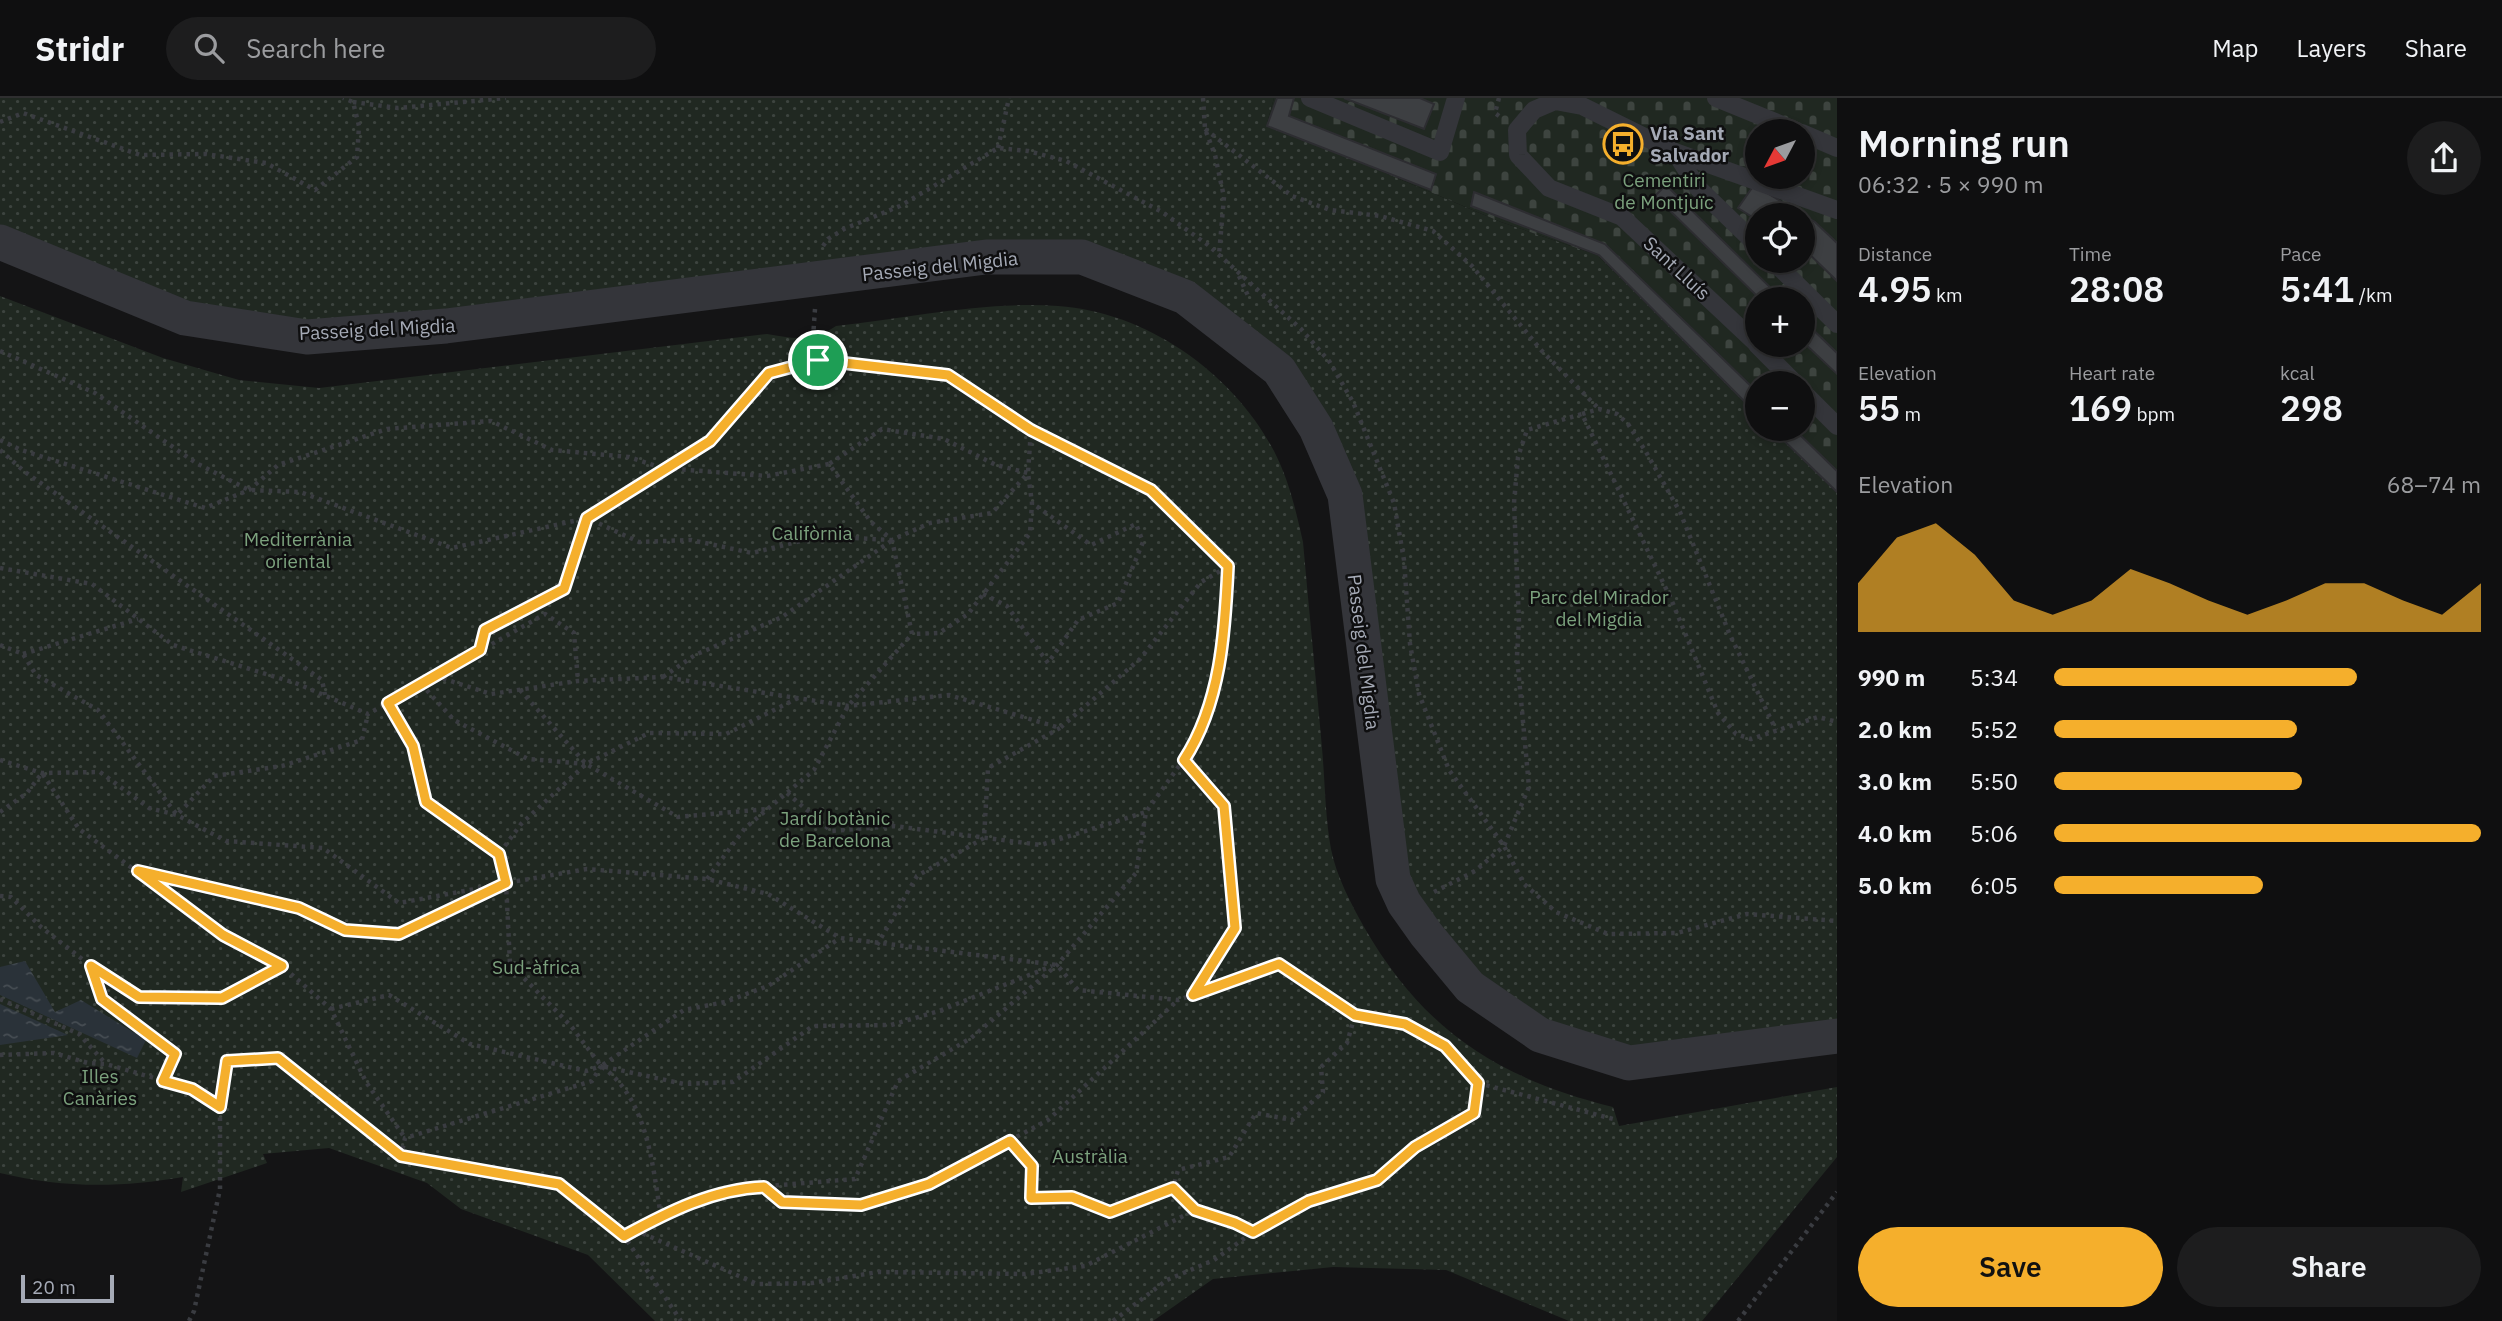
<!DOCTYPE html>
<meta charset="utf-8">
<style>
:root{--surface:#0f0f10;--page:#1d1d1e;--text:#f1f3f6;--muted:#9b9c9f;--line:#2f2f30;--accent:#f5af2c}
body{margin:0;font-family:"IBM Plex Sans",sans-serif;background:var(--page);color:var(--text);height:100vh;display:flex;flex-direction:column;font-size:26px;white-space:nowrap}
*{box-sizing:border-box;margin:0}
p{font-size:23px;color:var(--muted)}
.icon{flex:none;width:38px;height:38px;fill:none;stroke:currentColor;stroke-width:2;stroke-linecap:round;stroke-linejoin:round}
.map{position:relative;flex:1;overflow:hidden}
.sheet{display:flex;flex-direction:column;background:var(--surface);width:665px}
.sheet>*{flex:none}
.needle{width:46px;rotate:229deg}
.controls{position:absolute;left:1745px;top:21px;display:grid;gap:14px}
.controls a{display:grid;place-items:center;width:70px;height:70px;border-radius:50%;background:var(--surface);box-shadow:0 4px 10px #0003,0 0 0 2px var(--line);font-size:35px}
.scale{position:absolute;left:21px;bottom:18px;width:93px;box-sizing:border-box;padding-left:7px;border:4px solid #a5aab6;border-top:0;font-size:19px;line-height:24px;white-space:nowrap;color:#a5aab6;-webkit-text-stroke:5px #0f0f10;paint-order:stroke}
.pin{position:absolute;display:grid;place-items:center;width:60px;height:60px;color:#fff;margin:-30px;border:4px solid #fff;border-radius:50%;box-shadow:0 2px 7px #0007}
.round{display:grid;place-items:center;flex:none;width:74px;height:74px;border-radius:37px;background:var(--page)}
.overview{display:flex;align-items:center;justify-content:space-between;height:119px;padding:0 21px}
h1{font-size:38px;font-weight:600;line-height:52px}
.figures{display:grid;grid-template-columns:repeat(3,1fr);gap:10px;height:119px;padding:7px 21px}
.figures div{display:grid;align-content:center}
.figures b{font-size:35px;font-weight:600}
.figures small{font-size:19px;font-weight:400}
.figures p{font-size:19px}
.chart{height:196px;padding:14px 21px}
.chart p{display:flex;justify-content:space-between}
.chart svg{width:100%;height:126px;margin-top:7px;fill:var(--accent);opacity:.7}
.action{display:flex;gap:14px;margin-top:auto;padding:14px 21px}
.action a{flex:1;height:80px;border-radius:42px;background:var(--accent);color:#111;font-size:28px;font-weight:600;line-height:80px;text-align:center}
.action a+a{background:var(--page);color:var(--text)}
ul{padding:0 21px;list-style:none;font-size:23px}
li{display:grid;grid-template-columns:112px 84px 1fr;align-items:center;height:52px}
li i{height:18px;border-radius:9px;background:var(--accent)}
header{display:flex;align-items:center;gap:42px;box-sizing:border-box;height:98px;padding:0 35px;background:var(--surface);border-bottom:2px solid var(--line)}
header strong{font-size:33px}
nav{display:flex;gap:38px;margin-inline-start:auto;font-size:24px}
.search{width:490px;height:63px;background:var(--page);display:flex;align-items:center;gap:18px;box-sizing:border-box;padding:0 24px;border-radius:38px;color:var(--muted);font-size:26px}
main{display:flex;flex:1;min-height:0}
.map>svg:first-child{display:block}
</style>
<header>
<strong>Stridr</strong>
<div class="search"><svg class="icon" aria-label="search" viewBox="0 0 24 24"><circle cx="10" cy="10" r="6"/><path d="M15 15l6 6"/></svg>Search here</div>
<nav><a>Map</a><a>Layers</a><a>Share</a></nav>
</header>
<main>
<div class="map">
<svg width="1837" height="1223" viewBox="0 0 1837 1223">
<defs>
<pattern id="grass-dots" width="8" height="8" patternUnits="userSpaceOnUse" patternTransform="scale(1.75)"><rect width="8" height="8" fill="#202821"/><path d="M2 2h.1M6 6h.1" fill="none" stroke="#3d443f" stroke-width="1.8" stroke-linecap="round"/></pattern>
<pattern id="cemetery-stones" width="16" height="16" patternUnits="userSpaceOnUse" patternTransform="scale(1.75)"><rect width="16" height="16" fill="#202821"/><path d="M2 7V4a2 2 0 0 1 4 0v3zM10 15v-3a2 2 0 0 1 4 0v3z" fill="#3d443f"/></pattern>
<pattern id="water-ripples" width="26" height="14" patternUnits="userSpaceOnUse" patternTransform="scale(1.75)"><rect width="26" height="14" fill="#2a3239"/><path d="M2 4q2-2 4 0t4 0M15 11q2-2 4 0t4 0" fill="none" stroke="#464d53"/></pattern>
</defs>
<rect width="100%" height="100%" fill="#141415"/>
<!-- grass -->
<g fill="url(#grass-dots)">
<polygon points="0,0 1274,0 1267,25 1501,124 1597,157 1757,313 1757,331 1775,331 1837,392 1837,938 1629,965 1540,937 1404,805 1345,397 1279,272 1082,159 446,228 185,220 0,144"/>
<path d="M0,198l163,62 76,22 80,8 448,-54c28,5 46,8 69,-8 73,-8 148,-25 222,-20 89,6 175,67 216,145 15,29 22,60 29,91 6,69 13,137 19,206 3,33 3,68 9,101 5,26 20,55 33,78 60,104 134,151 249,180l6,19 218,-39v70l-135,164h-133l-123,-51 -113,-3 -120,12 -60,42h-498l-67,-66 -127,-46 -34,-26 -98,-35 -66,6 4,9 -86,29 2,-15c-63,11 -121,11 -183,-4z"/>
</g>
<!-- cemetery -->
<path fill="url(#cemetery-stones)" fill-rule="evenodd" d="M1274,0h563v392l-62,-61h27v-46h-45v28l-160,-156 -96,-33 -234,-99zM1757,33h45v46h-45zM1757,117h45v46h-45zM1757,201h45v46h-45z"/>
<!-- water -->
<g fill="url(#water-ripples)">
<polygon points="25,863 55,914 81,902 146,942 137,960 0,897 0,869"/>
<polygon points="0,906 68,937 0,947"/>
</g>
<!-- building -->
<g fill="#3d3f42" stroke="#2d2d31" stroke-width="2">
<polygon points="1277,0 1294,0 1289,18 1436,76 1431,92 1267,28"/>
<polygon points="1344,0 1420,0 1434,6 1424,31"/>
<polygon points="1666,87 1782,201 1760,201 1655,98"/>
<polygon points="1754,87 1815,124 1837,145 1837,183 1802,149 1802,117 1757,117 1757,122 1738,110"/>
<polygon points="1474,94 1605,146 1757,294 1757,316 1599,157 1471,108"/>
<polygon points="1802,221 1837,255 1837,276 1802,243"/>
<polygon points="1772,331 1794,331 1837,373 1837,394"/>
</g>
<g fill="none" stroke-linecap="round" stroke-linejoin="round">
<!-- path -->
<g stroke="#3a3c41" stroke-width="4.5" stroke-dasharray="3.5 5" stroke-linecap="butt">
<polyline points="1203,0 1205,31 1215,57 1224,99 1219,157"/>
<polyline points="353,4 398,10 506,0"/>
<polyline points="1499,18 1495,15 1499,0"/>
<polyline points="0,24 23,15 140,57 206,56 266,65 315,92 357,59 359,28 353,4 343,0"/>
<polyline points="1205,31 1292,98 1330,112 1380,118 1433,133 1472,168 1541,252 1599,311"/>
<polyline points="998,50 1009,0"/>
<polyline points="823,148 828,141 844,131 900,108 998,50 1028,53 1066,63 1162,114 1208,147 1301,231 1329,263 1353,304 1394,405 1404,462 1410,546 1419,596 1449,672 1504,748 1524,786 1556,814 1608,836 1677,835 1747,816 1837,823"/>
<polyline points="1239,178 1249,200"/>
<polyline points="815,211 813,240 818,262"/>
<polyline points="0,253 95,295 196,365 249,392 300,394 452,450 587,420 662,370 767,378 829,366"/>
<polyline points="1582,316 1599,311 1617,316 1628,326 1646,354 1680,414 1730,537 1776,632"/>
<polyline points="0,342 21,352 205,410 249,392 278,367 387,331 491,323 552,352 629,359 662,370 710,343 769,275 818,262 948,277 1031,332"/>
<polyline points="0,352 25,374 322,582 325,597"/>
<polyline points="0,470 92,486 173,547 298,586 368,616 545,516 574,535 578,583"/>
<polyline points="983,496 1007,508 1048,565 1078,522 1118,505 1143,444 1136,426 1091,447 1032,405"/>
<polyline points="0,547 23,556 36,577 98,612 177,717 214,678 282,668 362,642 368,616"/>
<polyline points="480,551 485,532 563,490 587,420 639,444 691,442 752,455 801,443 838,439 891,442"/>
<polyline points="23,556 138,521"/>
<polyline points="435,578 491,596 578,583 663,579 848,608 949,597 1060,630 1140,561 1201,484 1227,469"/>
<polyline points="663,579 695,557 782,519 891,443"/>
<polyline points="421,586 454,622 528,661 585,666"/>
<polyline points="520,592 586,666 678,719 768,711"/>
<polyline points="798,600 726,636 649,635 586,666 521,726 499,756 506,785 510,866 571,928 601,968 684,912 725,904 768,888 840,840"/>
<polyline points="388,605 413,648 426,703 499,756"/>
<polyline points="0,662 42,675 100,674 149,710 177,717 226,743 323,750 399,805 497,787"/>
<polyline points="1184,662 1224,708 1235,830 1193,897 1279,867 1355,917"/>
<polyline points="787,695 831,733 894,728 1041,747 1146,714"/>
<polyline points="0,714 27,695 42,675 79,731 223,837 282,868 331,911 366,984 405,1040"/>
<polyline points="138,773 299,811 345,832 399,836 506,785 587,771 707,781 768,796 840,840 1057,867 1078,892 1178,902 1193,897"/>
<polyline points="707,781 745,730 814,672 848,608 912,536"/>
<polyline points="1434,794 1475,773 1504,748 1529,689 1517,558 1519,524 1514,405 1518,359 1527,332 1582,316 1671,501 1718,615 1736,636 1751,641 1818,619 1837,624"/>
<polyline points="0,798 11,799 41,829 91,868 139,899 222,899 282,869"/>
<polyline points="877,847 917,778 984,740 988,670 1060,630"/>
<polyline points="92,870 102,901 175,956 163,983"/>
<polyline points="0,901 79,936 105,965"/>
<polyline points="331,911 389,897 470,946 586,973 601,968 592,983 405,1040 401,1058"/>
<polyline points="0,957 54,955 88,965 106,966 192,991 220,1009"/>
<polyline points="1478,985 1613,1021"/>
<polyline points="1010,1043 1033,1068 1031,1100 1072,1099 1110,1113 1173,1090"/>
<polyline points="765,1089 782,1103 861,1107 929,1086 1048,1022 1178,902"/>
<path d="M661,1118c-9,-52 -13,-117 -60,-150l83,18 49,-2 80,-56 78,-1 48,-14 113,-45"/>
<polyline points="635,1132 757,1186 812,1185 878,1174 1025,1176 1085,1168 1195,1112 1235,1125 1253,1134 1309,1103 1377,1082 1415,1049 1474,1015 1478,985 1445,948 1405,927 1355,917 1347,945 1321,969 1323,994 1292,1022 1256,1015 1229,1059 1178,1072 1173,1090 1195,1112"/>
<polyline points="624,1138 706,1099 743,1090 855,1081 898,983 971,940 1057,867 1136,775 1146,714 1194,647 1210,600 1224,548 1228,468 1151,392 1031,332 1028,375 1032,405 1030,435 968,516 939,535 912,536 892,442 930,425 992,415 1028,375 996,367 944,341 882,331 829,366 871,424 892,442"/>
<polyline points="189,1223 194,1213 220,1091 220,1009 227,963 278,960 401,1058 559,1086 624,1138 681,1223"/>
<polyline points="1113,1223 1167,1182 1214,1162 1253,1134"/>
<polyline points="1738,1223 1837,1094"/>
</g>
<!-- service -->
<g stroke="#34353a" stroke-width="18">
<polyline points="1310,0 1440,54 1456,0"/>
<polyline points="1716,0 1797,33"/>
<polyline points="1802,35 1837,50"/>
<polyline points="1675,54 1698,90 1757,147"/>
<polyline points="1773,163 1837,226"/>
<polyline points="1757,246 1622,119 1549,90 1518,57 1517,32 1534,12 1555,3 1582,8 1675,54 1837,112"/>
<polyline points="1757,247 1795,285"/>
<polyline points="1802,293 1837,328"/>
</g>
<!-- minor -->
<polyline stroke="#34353a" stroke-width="35" points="0,144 185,220 307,239 446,228 986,159 1082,159 1185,199 1279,272 1316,330 1345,397 1393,781 1404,805 1426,836 1470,889 1540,937 1629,965 1837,938"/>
</g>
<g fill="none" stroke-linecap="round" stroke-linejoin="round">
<!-- route casing -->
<g stroke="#fff" stroke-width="14">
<path id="route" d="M818,262l130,15 83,55 120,60 77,76c-3,66 -7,137 -44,194l40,46 11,122 -42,67 86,-31 76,51 50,9 40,22 33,37 -4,30 -59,34 -38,33 -68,21 -56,31 -18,-9 -40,-13 -22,-22 -63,24 -38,-15 -41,1 1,-32 -22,-25 -81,43 -68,21 -79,-3 -18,-15c-51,2 -96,25 -140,49l-65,-52 -158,-28 -123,-98 -51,3 -7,46 -28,-18 -29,-8 12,-27 -73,-55 -11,-33 48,31 83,1 60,-32 -59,-31 -85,-64 161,37 46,22 54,4 107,-51 -7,-29 -73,-52 -13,-56 -25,-43 92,-53 5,-20 79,-41 23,-71 123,-77 59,-68z"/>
</g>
<!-- route -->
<use href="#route" stroke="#f5af2c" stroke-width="9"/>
</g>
<!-- icons -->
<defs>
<g id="bus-ring" transform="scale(2.0125)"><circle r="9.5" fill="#0f0f10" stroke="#f5af2c" stroke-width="1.5"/><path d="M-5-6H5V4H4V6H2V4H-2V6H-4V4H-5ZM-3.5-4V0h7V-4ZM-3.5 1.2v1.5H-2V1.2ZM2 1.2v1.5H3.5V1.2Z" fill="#f5af2c"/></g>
</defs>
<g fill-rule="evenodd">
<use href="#bus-ring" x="1623" y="46"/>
</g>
<g text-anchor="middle" stroke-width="5" stroke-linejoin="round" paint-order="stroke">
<!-- poi labels -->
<g font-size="19" font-weight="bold" fill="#a5aab6" stroke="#0f0f10" text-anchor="start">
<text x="1650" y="42">Via Sant<tspan x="1650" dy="22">Salvador</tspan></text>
</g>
<!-- park labels -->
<g font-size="19" fill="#7ba17d" stroke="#0f0f10">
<text x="1664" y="89">Cementiri<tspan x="1664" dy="22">de Montjuïc</tspan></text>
<text x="812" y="442">Califòrnia</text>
<text x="298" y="448">Mediterrània<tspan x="298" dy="22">oriental</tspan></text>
<text x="1599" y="506">Parc del Mirador<tspan x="1599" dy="22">del Migdia</tspan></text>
<text x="835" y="727">Jardí botànic<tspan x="835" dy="22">de Barcelona</tspan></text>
<text x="536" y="876">Sud-àfrica</text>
<text x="100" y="985">Illes<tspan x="100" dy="22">Canàries</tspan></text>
<text x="1090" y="1065">Austràlia</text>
</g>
<!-- street labels -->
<g font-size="19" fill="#a5aab6" stroke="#0f0f10">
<text transform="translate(940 168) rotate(-6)" y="7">Passeig del Migdia</text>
<text transform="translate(1677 170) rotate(43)" y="7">Sant Lluís</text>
<text transform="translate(377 231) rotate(-3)" y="7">Passeig del Migdia</text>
<text transform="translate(1364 554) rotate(83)" y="7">Passeig del Migdia</text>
</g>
</g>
</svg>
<div class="controls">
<a><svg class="needle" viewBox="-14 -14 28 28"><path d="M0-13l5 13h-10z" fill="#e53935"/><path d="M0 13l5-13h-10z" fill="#9b9c9f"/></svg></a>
<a><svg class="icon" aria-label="locate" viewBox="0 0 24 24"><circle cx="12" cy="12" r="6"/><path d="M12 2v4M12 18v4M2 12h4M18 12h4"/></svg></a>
<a>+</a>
<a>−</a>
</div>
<div class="scale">20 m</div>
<div class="pin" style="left:818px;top:262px;background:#1e9e55"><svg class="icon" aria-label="arrive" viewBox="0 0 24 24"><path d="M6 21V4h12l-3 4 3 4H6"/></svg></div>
</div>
<section class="sheet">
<div class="overview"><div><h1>Morning run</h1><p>06:32 · 5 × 990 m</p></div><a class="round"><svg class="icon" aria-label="share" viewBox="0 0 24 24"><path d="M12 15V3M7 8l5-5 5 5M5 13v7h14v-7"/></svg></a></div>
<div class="figures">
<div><p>Distance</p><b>4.95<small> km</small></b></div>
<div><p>Time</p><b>28:08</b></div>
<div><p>Pace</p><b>5:41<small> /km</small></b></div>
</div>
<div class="figures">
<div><p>Elevation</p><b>55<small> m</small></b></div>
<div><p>Heart rate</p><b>169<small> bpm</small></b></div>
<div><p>kcal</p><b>298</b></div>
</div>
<div class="chart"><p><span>Elevation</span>68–74 m</p>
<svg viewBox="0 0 160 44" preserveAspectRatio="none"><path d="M0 44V27L10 11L20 6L30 17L40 33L50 38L60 33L70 22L80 27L90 33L100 38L110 33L120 27L130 27L140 33L150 38L160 27V44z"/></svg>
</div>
<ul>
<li><b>990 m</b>5:34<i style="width:71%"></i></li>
<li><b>2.0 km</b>5:52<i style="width:57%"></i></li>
<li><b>3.0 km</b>5:50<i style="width:58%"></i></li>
<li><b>4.0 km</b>5:06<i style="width:100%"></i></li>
<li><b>5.0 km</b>6:05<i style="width:49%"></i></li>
</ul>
<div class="action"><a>Save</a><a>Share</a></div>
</section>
</main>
